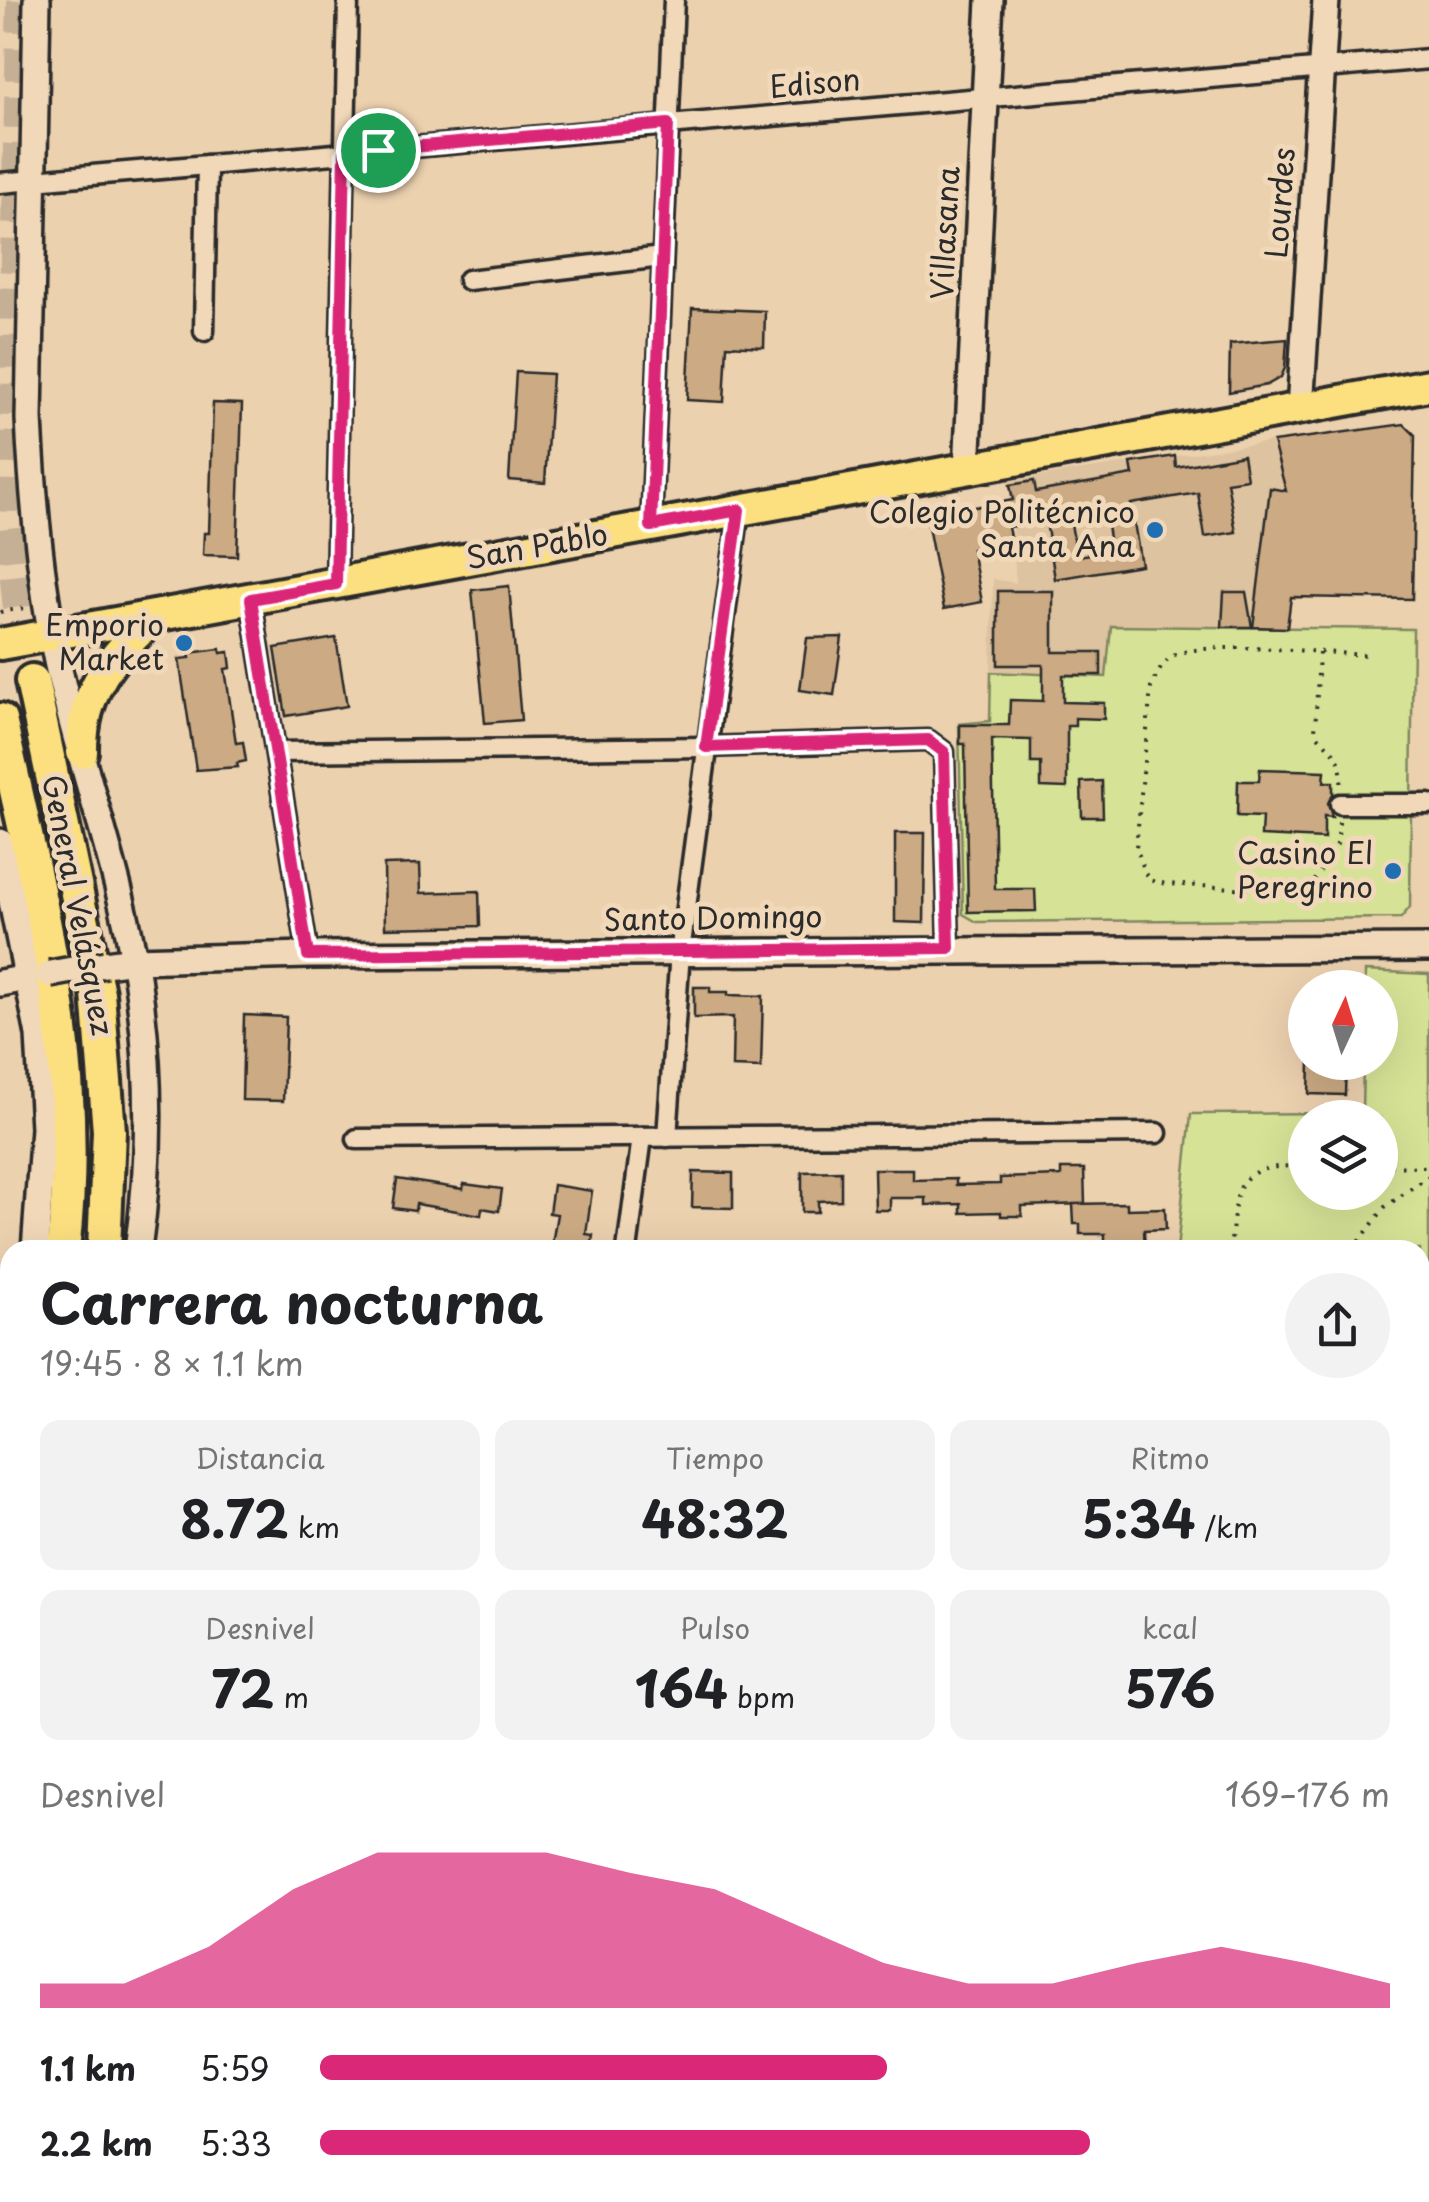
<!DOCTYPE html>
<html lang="es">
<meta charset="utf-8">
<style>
:root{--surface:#fff;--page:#f2f2f2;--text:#202124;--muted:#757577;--accent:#db2777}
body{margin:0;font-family:"Playpen Sans",sans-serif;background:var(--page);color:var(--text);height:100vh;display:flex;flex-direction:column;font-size:38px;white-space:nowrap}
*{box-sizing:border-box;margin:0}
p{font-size:32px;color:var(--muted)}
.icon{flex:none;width:55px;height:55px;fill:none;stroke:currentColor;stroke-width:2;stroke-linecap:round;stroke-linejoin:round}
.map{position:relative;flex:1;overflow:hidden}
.side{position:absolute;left:0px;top:1240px;width:1430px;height:962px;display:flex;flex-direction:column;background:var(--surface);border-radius:30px 30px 0 0;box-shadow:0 10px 40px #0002}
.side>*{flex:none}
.needle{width:65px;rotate:4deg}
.controls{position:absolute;left:1288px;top:970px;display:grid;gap:20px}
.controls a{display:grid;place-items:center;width:110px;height:110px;border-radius:50%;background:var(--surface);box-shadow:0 10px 40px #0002;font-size:50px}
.pin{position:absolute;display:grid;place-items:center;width:85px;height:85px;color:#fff;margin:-42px;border:5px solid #fff;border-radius:50%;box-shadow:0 2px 10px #0007}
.round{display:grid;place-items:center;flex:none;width:105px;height:105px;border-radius:52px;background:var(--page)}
.head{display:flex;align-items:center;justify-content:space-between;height:170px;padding:0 40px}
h1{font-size:55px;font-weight:700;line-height:75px}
.stats{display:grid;grid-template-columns:repeat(3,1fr);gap:15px;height:170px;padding:10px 40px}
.stats div{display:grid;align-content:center;border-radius:20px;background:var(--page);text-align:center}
.stats b{font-size:50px;font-weight:700}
.stats small{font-size:28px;font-weight:400}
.stats p{font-size:28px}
.chart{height:280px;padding:20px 40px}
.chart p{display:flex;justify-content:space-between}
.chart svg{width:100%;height:180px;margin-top:10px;fill:var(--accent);opacity:.7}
ul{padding:0 40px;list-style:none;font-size:32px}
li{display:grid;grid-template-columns:160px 120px 1fr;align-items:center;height:75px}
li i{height:25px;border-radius:12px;background:var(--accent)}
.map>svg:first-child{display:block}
</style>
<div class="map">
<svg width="1429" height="2202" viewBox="0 0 1429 2202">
<rect width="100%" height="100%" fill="#ecd1af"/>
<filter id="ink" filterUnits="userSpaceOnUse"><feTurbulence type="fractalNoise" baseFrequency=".01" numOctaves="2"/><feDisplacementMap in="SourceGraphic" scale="20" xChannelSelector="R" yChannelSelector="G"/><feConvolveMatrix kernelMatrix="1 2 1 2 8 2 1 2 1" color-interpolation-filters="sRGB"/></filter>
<g filter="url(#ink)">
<!-- built -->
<polygon fill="#dec3a0" points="1308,436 1287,628 1112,626 1106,678 991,672 993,579 1016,583 1009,481"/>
<!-- green -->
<g fill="#d6e396" stroke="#808760" stroke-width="2.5" fill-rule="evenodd">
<polygon points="1111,626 1413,629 1410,907 1401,918 977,922 963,914 959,724 990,721 991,672 1106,677"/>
<path d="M1365,971l64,3v1228h-377l1,-10h367v-942h-243l14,-136 171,-1 1,-50 17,-1v-74l-15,-1zM1305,1118h75v74h-75z"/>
<polygon points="720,2193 720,2192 905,2193 904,2202 719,2202"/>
</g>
<!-- building -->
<g fill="#ccab84" stroke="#2b2b2b" stroke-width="2.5" fill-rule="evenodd">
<polygon points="692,308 765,311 764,347 727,345 724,402 687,400"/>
<polygon points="1287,339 1285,368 1281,377 1267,385 1229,392 1230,344"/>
<polygon points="516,372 552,374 545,483 509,480"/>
<polygon points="213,403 242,404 237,556 203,555 204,533 209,533"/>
<polygon points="1404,424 1415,435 1412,599 1291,597 1287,628 1253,627 1270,488 1286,491 1273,442"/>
<path d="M1243,455l4,24 -20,3 9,50 -31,5 -7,-44 -67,11 10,61 -86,14 -9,-58 -38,6 3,15 -39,7 10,53 -38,7 -18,-93 87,-16 -3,-15 24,-4 2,11 97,-17 -2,-12 44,-7 1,11zM1105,513l6,38 -34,5 -7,-37z"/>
<polygon points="509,586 521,720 485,723 472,590"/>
<polygon points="998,591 1053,591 1053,652 1101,652 1101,675 1063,675 1063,702 1104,703 1104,719 1075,718 1075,726 1067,726 1067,788 1041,787 1041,763 1031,763 1031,740 992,739 995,889 1035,889 1036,911 968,912 965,744 960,744 960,725 1009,725 1010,700 1043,701 1043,665 998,665"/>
<polygon points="1224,592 1246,592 1252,627 1222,627"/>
<polygon points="842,637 834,695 800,690 807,638"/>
<polygon points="336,638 347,706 286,716 275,648"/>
<polygon points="220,649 221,653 229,652 231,668 225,669 236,743 243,742 246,761 237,763 238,767 196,770 179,659 190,658 189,653"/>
<polygon points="1260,769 1325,771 1324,782 1333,782 1333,794 1328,803 1332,817 1324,816 1324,839 1261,836 1262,817 1237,816 1238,781 1259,781"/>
<polygon points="1102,781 1103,817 1082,817 1081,782"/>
<polygon points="895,833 925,833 924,923 895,922"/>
<polygon points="420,864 421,893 479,891 480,926 385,928 384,865"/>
<polygon points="694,987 710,987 710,992 728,992 728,995 763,996 761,1068 732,1067 733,1017 694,1018"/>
<polygon points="244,1015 286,1017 283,1101 242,1100"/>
<polygon points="1310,1062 1346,1062 1345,1095 1309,1094"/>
<polygon points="874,1169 913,1169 913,1180 956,1179 956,1185 1000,1184 1000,1178 1061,1176 1061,1169 1084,1169 1085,1204 1022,1206 1022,1216 1001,1216 1001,1212 961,1213 961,1204 926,1205 926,1198 890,1198 890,1210 875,1210"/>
<polygon points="841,1171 841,1200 818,1201 818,1212 802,1212 802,1172"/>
<polygon points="693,1172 733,1173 733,1208 692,1207"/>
<polygon points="397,1179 463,1189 464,1184 502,1189 499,1211 482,1208 481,1215 416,1204 415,1211 393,1208"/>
<polygon points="553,1185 592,1191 586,1234 593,1235 591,1250 551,1250 557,1214 549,1213"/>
<polygon points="1127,1203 1127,1209 1165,1208 1166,1229 1144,1230 1145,1250 1105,1250 1105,1234 1080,1234 1080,1224 1074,1224 1073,1204"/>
</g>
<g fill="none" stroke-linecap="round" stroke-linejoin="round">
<!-- highway-tunnel -->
<polyline stroke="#c5b095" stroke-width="32" stroke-dasharray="32 16" stroke-linecap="butt" points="23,0 9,514 20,618 32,681"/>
<!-- street casing -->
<g stroke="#2b2b2b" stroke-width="25">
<g id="street">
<polyline points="0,183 1429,59"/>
<polyline points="468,280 662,257"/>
<polyline points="204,331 207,165"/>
<polyline points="651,526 674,0"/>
<polyline points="336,584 348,0"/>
<polyline points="251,599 308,955"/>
<polyline points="276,752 706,747 928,740 944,752 949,948"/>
<polyline points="1340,804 1429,804"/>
<polyline points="667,1137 680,952 739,510"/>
<polyline points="357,1139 1157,1133"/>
<polyline points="627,1250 642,1137"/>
<polyline points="0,1397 10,1396"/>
<polyline points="495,2202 497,2192"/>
</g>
</g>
<!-- secondary casing -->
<g stroke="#2b2b2b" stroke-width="32">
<g id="secondary">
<path d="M37,0l-8,419c4,81 11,163 28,242 23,106 63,209 80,316 14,91 14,183 1,273"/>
<polyline points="1300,409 1326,0"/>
<polyline points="967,470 990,0"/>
<polyline points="0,842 39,1035 44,1128 35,1250"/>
<polyline points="105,964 134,960 308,955 1429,948"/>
<polyline points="0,983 44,975"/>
<polyline points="0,1497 10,1431"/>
<polyline points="10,2202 12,2192"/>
</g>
</g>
<!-- primary casing -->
<g stroke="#2b2b2b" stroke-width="38">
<g id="primary">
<polyline points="0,644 1429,385"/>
<path d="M82,752c-1,-60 30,-99 75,-136"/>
</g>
</g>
<!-- highway casing -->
<g stroke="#2b2b2b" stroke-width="40">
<g id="highway">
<polyline points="32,681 98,993 109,1131 104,1250"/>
<path d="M0,720c40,178 85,346 63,530"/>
<polyline points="0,1739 10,1663"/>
<polyline points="0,2023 10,1949"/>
</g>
</g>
<!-- path -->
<g stroke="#2b2b2b" stroke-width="4" stroke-dasharray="2.5 8" stroke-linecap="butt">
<polyline points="0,612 25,608"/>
<path d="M1319,653l-4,79c19,24 28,21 26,55"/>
<path d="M1339,822c-2,36 -3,25 -21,52 -6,9 -5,12 -16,18l-136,-8 -18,-4 -12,-33 15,-159c6,-12 10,-25 22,-32 30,-17 158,-2 197,-1"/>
<polyline points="1380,1166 1429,1167"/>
<path d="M1230,1250c8,-65 1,-85 75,-84"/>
<polyline points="1353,1250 1385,1207 1429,1176"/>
<polyline points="1420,1829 1429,1829"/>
<polyline points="1420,2026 1429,2022"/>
<polyline points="1420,2073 1429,2068"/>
<polyline points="1420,2182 1429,2185"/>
</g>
<!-- street -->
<use href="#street" stroke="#f0d8b8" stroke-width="18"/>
<!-- secondary -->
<use href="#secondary" stroke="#f0d8b8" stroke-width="25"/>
<!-- primary -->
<use href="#primary" stroke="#fce080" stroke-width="30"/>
<!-- highway -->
<use href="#highway" stroke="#fce080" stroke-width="32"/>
<!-- secondary-bridge casing -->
<g stroke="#2b2b2b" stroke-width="32" stroke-linecap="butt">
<polyline id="secondary-bridge" points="50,974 105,964"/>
</g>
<!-- secondary-bridge -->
<use href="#secondary-bridge" stroke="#f0d8b8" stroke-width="25"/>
</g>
</g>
<g fill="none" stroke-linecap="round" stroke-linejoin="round" filter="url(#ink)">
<!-- route casing -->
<g stroke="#fff" stroke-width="20">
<polygon id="route" points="668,124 651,526 739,510 706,747 928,740 944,752 949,948 308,955 251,599 336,584 345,153"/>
</g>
<!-- route -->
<use href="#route" stroke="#db2777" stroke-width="12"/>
</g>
<!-- markers -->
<g fill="#1f6fb2" stroke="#f0d8b8" stroke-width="4">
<circle cx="1155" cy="530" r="10"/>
<circle cx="184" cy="643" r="10"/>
<circle cx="1393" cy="871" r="10"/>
</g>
<g text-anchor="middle" stroke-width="10" stroke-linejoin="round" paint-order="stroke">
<!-- street labels -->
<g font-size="30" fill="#2b2b2b" stroke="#f0d8b8">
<text transform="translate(815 84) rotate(-5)" y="10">Edison</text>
<text transform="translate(1281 203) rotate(-86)" y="10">Lourdes</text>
<text transform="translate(946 233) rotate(-87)" y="10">Villasana</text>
<text transform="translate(537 547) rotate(-10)" y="10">San Pablo</text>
<text transform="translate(77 905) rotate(79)" y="10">General Velásquez</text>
<text transform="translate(713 919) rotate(-1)" y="10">Santo Domingo</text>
</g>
<!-- poi labels -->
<g font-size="30" fill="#2b2b2b" stroke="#f0d8b8" text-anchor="end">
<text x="1135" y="523">Colegio Politécnico<tspan x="1135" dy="34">Santa Ana</tspan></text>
<text x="164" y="636">Emporio<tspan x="164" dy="34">Market</tspan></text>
<text x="1373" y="864">Casino El<tspan x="1373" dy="34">Peregrino</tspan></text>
</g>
</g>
</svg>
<div class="controls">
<a><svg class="needle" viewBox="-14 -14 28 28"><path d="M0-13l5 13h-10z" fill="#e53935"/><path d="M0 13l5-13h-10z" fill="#757577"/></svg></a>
<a><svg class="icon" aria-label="layers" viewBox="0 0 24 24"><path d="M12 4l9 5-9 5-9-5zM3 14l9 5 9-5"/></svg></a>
</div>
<div class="pin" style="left:378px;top:150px;background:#1e9e55"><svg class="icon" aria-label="arrive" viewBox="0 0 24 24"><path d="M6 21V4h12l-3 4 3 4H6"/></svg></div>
<section class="side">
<div class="head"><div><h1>Carrera nocturna</h1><p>19:45 · 8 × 1.1 km</p></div><a class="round"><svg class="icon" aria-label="share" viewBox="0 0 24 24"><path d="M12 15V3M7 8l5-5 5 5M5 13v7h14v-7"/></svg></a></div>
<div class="stats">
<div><p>Distancia</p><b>8.72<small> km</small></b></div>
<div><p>Tiempo</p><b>48:32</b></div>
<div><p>Ritmo</p><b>5:34<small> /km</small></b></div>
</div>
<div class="stats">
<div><p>Desnivel</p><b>72<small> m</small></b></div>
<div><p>Pulso</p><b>164<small> bpm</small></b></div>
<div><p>kcal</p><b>576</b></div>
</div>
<div class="chart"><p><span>Desnivel</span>169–176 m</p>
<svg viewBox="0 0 160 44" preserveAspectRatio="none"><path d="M0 44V38L10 38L20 29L30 15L40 6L50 6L60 6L70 11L80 15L90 24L100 33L110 38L120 38L130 33L140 29L150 33L160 38V44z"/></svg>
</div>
<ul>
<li><b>1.1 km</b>5:59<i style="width:53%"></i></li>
<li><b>2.2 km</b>5:33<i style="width:72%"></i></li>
</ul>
</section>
</div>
